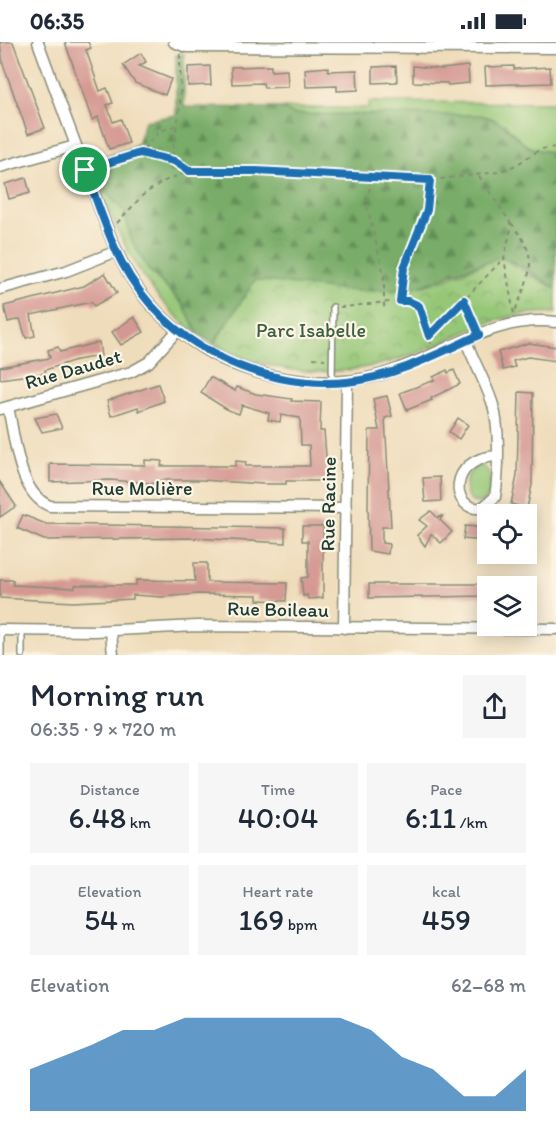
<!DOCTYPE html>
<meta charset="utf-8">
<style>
:root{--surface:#fff;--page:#f6f6f7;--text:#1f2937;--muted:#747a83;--accent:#1f6fb2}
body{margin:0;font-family:Itim,sans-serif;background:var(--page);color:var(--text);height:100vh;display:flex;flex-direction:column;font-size:22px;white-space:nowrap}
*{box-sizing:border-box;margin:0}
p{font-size:20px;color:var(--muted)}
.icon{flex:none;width:33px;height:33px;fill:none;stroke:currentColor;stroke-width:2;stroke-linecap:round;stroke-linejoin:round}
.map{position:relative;height:613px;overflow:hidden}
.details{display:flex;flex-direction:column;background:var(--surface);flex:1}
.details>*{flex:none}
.fabs{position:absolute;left:477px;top:462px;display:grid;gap:12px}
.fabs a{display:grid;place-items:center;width:60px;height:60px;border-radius:0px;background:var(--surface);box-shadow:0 3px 15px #0003;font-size:30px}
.pin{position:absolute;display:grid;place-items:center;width:51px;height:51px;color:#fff;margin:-26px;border:3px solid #fff;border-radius:50%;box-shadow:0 2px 6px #0007}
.round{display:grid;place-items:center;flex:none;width:63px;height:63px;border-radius:0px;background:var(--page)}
.overview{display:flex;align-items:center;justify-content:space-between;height:102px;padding:0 30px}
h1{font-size:33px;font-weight:600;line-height:45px}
.metrics{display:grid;grid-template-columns:repeat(3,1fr);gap:9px;height:102px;padding:6px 30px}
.metrics div{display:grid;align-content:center;border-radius:0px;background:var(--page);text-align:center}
.metrics b{font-size:30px;font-weight:600}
.metrics small{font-size:16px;font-weight:400}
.metrics p{font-size:16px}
.chart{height:168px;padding:12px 30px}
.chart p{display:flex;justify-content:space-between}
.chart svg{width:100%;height:108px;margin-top:6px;fill:var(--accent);opacity:.7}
.status{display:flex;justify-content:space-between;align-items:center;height:42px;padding:0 30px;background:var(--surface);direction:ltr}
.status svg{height:16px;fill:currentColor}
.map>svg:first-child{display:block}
</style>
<div class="status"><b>06:35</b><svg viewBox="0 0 49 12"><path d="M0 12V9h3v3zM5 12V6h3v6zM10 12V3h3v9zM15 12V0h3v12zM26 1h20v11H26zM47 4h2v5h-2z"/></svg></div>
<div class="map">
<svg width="556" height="613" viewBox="0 0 556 613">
<defs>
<pattern id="forest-firs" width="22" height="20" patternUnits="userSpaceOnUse" patternTransform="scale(1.5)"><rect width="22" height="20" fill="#78ac68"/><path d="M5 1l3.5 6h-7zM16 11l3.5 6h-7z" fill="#628d56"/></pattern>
<pattern id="park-crowns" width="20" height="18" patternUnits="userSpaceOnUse" patternTransform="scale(1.5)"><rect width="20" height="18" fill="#96c777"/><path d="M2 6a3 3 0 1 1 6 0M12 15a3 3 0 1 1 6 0" fill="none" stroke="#7aa362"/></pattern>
</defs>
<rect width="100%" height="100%" fill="#fcf5e5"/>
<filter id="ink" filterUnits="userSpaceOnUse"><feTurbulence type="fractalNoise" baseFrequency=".0167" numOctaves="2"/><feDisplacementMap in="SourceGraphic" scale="12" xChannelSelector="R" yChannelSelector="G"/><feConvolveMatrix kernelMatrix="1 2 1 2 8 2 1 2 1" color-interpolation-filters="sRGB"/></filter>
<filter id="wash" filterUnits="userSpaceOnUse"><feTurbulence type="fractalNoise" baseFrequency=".008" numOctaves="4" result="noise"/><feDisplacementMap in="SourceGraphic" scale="24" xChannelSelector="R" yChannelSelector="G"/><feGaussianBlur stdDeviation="1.35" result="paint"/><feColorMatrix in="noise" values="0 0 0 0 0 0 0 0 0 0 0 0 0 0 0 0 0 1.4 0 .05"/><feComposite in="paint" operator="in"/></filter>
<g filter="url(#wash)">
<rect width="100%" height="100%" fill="#efdcba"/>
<!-- grass -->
<g fill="#96c777" stroke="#5a8256" stroke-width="1.5">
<path d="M369,60l184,1 2,49c-29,-1 -32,-8 -50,-28l-212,-10 -13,-6h89z"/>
<path d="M99,146l9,6 17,19 6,26 17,30 35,35 15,30c-52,-38 -75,-89 -99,-146z"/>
<path d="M481,423l9,8 -1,23 -8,7 -9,-1c-12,-12 -7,-31 9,-37z"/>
</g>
<!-- forest -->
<path fill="url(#forest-firs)" stroke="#4c744e" stroke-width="1.5" d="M184,12v53l96,1 13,6 187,1c40,8 30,36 75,37l1,137c-11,-7 -39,-29 -51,-29 -32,-2 -69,27 -104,30 -49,4 -98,-5 -146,-10l-42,64 -15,-10 -15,-30 -35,-35 -17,-30 -6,-26 -17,-19 -9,-6 -11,-26 49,-17 8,-24 31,-6v-60z"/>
<!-- park -->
<path fill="url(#park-crowns)" stroke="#5a8256" stroke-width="1.5" d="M501,215l55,32v24c-46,-4 -81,15 -122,33 -74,32 -148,37 -220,-2l41,-64c55,6 114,18 168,6 27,-6 52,-21 78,-29z"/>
<g id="blocks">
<!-- building -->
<g fill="#d49892">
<polygon points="0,0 13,0 45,86 28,92 3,22"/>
<polygon points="65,0 88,0 91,6 86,8 100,49 107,46 113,61 107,63 113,80 121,77 129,101 109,107 98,75 92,78"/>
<polygon points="141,11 146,20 139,24 171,37 165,53 135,41 123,23"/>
<polygon points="210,24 211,43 188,44 188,25"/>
<polygon points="271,24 271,29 287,28 288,45 264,46 263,41 232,42 231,25"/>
<polygon points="396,24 397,40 373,41 373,25"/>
<polygon points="413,24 441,27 468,24 469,41 448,43 447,41 413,40"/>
<polygon points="514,24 514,27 550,25 551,41 486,43 485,25"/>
<polygon points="328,25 328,29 357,28 358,48 337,49 337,44 306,45 305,27"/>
<polygon points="26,136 30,151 9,157 5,142"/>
<polygon points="105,231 117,251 94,264 91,260 31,273 35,294 26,296 20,277 8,280 4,264 84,244"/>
<polygon points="134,275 144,290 121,303 112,290"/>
<polygon points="99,300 101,314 76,318 45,328 45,331 0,337 0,325 50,316 48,308 58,305 60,310"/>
<polygon points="529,301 556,305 556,319 528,315 513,319 515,325 503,328 498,310"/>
<polygon points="447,328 448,331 454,328 460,342 431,356 432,358 407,368 400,351 435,338 433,335"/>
<polygon points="210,335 235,349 237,345 256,352 292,357 291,359 321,360 320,389 324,389 328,439 286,439 286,442 263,442 202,438 161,438 160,442 110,438 50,440 50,422 145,423 145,418 162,419 161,424 235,424 236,419 246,420 245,424 310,424 309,403 301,403 300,376 281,373 280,380 268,378 269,371 242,363 239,372 228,368 201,351"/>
<polygon points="158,342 164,359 139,369 138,365 111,374 107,359"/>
<polygon points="519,350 533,351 532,443 527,466 511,462 517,434"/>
<polygon points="387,354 392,374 385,376 391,485 382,485 382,501 389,502 388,512 369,509 368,464 369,388 379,388 373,357"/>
<polygon points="56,372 62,386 42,390 35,376"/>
<polygon points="458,376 468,383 459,397 449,390"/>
<polygon points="440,435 441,459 425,460 423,436"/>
<polygon points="0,440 16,464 0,475"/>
<polygon points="431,469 438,476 443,473 440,478 452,490 441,501 431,492 425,504 417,493 427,484 419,478"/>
<polygon points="23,473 46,482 285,486 285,501 194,496 44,498 17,486"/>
<polygon points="302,484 323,484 323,556 308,557 307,553 303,554 301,536 308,535 308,499 302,499"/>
<polygon points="465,484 487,486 485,499 463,497"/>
<polygon points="194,521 207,521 207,540 287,541 286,559 257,558 257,553 197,552 162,555 133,553 133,557 73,560 0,556 0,538 13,538 13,543 75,546 75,543 136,543 136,538 195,539"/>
<polygon points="369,542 488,542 488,554 369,556"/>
</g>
</g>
</g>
<g filter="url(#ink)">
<use href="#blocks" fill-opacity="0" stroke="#878c77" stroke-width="1.5"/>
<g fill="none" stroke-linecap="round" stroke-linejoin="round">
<!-- service casing -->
<g stroke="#878c77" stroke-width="8">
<g id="service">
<polyline points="332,340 333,265"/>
<polyline points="1,588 1,613"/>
<polyline points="22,613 22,588"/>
</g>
</g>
<!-- minor casing -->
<g stroke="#878c77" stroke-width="13">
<g id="minor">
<path d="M38,0c17,47 34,94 52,140 10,27 19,55 32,80 28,56 86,100 146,113 37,8 75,10 112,0 59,-17 113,-61 176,-53"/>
<polyline points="174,0 186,5 556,6"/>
<polyline points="0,125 75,104"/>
<polyline points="0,247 66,229 117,209"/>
<path d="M466,299c8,21 19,40 26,61 8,23 7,71 3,95l-13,11c-32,4 -35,-50 15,-52"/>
<path d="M8,365c7,30 10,87 42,99l296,2"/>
<polyline points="0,367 131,330 149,320 177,289"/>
<polyline points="344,586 347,340"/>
<polyline points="0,588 95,589 197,584 556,587"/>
<polyline points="111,589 113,613"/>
</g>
</g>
<!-- path -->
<g stroke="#878c77" stroke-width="2" stroke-dasharray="4.5 4.5" stroke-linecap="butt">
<path d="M180,12c0,16 1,33 0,49 -1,21 -9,37 -6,58l15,10"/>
<polyline points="140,110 174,119"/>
<polyline points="93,125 140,110 159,90 176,83"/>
<polyline points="479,134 510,180 511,187 504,216 514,273"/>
<polyline points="371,137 367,164 384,233 384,266"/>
<polyline points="117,181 143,153 162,140 189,129 256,129 432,138 498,130 516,123 541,107 556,105"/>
<path d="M511,181c30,36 19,50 4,88"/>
<polyline points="464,258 475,283"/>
<polyline points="400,259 403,226 427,168 430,138"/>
<path d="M340,265c18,0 68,-12 80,0 7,8 9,26 11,37"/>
<polyline points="429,294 504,216"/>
<polyline points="313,316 325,317"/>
</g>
<!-- service -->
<use href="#service" stroke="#fff" stroke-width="5"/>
<!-- minor -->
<use href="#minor" stroke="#fff" stroke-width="10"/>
</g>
</g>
<g fill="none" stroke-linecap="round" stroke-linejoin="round" filter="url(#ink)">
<!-- route casing -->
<g stroke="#fff" stroke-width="12">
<path id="route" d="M140,111l34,8 15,10h67l174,9 -3,30 -23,58 -4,33h8l11,5 10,30 35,-36 15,35c-41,19 -86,42 -132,47 -90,8 -183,-39 -225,-119 -15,-29 -25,-63 -37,-93z"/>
</g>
<!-- route -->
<use href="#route" stroke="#1f6fb2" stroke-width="8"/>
</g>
<g text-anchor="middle" stroke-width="4.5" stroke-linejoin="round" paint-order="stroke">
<!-- park labels -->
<g font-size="20" fill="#3d6045" stroke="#fcf5e5">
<text x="311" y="295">Parc Isabelle</text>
</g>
<!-- street labels -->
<g font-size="20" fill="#1f3d34" stroke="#fcf5e5">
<text transform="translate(73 327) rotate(-16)" y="7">Rue Daudet</text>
<text x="142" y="453">Rue Molière</text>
<text transform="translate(328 462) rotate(-89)" y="7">Rue Racine</text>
<text transform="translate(278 567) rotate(1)" y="7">Rue Boileau</text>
</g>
</g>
</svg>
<div class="fabs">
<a><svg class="icon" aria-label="locate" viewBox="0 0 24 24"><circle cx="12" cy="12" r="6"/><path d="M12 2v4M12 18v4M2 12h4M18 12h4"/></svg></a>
<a><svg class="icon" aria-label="layers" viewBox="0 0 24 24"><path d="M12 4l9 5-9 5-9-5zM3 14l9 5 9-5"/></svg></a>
</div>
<div class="pin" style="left:85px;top:128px;background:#1e9e55"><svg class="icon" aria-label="arrive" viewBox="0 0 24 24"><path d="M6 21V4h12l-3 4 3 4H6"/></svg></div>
</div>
<section class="details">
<div class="overview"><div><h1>Morning run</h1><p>06:35 · 9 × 720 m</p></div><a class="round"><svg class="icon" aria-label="share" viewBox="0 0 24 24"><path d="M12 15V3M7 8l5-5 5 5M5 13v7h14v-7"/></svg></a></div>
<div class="metrics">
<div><p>Distance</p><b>6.48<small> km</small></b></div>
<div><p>Time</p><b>40:04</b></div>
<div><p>Pace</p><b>6:11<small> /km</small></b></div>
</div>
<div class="metrics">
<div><p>Elevation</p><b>54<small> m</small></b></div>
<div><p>Heart rate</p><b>169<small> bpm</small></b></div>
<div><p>kcal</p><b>459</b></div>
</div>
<div class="chart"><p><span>Elevation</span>62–68 m</p>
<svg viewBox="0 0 160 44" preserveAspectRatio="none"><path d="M0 44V27L10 22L20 17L30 11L40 11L50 6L60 6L70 6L80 6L90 6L100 6L110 11L120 22L130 27L140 38L150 38L160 27V44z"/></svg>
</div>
</section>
